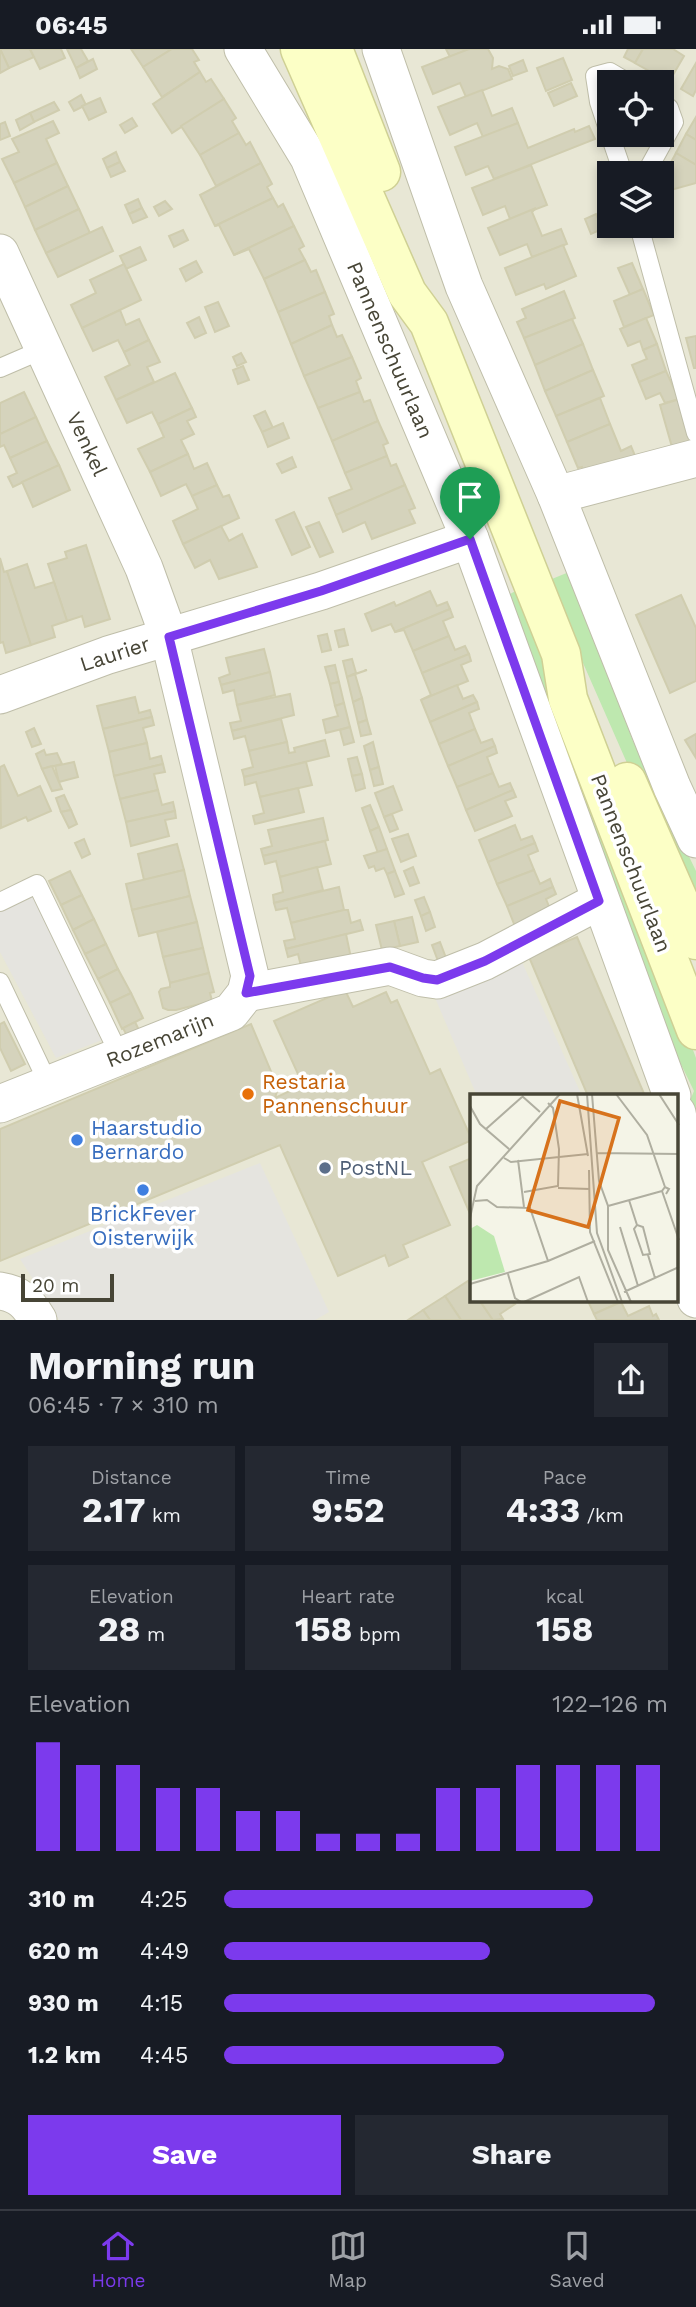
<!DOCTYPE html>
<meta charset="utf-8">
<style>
:root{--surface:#171b24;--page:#242831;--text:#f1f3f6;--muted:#9ea1a6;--line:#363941;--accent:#7c3aed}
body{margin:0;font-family:"Work Sans",sans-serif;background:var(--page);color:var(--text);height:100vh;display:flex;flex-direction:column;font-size:26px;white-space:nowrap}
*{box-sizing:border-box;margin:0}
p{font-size:23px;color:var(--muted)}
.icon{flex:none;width:38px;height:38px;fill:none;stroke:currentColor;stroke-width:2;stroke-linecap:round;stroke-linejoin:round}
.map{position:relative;height:1271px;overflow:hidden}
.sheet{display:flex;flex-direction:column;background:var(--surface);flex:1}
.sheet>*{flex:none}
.buttons{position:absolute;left:597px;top:21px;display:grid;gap:14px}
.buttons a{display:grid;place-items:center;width:77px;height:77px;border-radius:0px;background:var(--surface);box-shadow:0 4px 10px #0003;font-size:35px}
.scale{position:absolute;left:21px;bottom:18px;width:93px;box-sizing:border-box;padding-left:7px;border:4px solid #474536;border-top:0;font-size:19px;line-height:24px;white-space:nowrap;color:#474536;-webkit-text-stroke:5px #fff;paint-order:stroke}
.pin{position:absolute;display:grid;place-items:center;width:60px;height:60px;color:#fff;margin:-72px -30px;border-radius:50% 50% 50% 0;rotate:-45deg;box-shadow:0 0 7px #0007}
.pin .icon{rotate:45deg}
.round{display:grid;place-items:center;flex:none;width:74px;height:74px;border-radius:0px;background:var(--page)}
.head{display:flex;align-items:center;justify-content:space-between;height:119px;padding:0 28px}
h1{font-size:38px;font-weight:700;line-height:52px}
.metrics{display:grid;grid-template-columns:repeat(3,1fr);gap:10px;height:119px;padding:7px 28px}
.metrics div{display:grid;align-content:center;border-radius:0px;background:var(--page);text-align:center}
.metrics b{font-size:35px;font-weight:700}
.metrics small{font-size:19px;font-weight:400}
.metrics p{font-size:19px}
.chart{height:196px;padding:14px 28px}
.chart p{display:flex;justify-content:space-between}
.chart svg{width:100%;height:126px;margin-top:7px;stroke:var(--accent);stroke-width:6}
.action{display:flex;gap:14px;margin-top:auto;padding:14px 28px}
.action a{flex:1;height:80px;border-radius:0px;background:var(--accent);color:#fff;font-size:28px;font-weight:700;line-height:80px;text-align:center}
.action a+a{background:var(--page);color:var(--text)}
ul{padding:0 28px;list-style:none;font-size:23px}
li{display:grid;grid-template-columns:112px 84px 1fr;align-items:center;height:52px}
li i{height:18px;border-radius:9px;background:var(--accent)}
.status{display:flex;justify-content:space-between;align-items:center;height:49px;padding:0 35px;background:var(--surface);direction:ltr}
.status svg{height:19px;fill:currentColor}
.tab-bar{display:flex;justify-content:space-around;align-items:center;height:98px;border-top:2px solid var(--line);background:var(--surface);font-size:19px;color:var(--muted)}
.tab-bar a{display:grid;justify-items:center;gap:4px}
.tab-bar .current{color:var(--accent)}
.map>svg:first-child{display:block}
</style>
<div class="status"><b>06:45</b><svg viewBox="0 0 49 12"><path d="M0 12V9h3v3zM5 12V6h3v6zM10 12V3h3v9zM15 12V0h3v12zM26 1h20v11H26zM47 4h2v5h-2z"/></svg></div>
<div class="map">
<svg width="696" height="1271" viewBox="0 0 696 1271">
<rect width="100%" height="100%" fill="#f4f4e7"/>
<!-- residential -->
<path fill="#e8e7d5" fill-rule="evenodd" d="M0,0h696v1271h-696zM609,33h53v53h-53zM609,124h53v53h-53zM472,1047h205v205h-205z"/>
<!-- green -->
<g fill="#bee8af">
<polygon points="569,523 633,692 696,822 696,871 547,532"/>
<polygon points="517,541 578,697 696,1009 696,1094 689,1054 694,1042 627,905 621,849 558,709 505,548"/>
</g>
<!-- parking -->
<g fill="#e5e4df">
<polygon points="32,842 102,991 56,1009 0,903 0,859"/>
<polygon points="518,904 582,1047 549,1047 547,1045 542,1047 477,1047 430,937"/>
<polygon points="260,1114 329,1263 315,1271 59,1271 20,1210"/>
</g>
<!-- building -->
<g fill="#d5d3bc" stroke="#d0cdaf" stroke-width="2">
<polygon points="0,0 30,0 34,8 9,19"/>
<polygon points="0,0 9,19 0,24"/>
<polygon points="30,0 61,0 65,9 40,20"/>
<polygon points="67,0 81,0 88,12 76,19"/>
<polygon points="131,0 172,0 143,18"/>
<polygon points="172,0 192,0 199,11 194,13 200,23 162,48 143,18"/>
<polygon points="446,0 469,0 450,8"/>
<polygon points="469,0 488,0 493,9 492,20 499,17 508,20 512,30 466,48 460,34 433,45 422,18"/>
<polygon points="628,0 643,0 635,14 624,8"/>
<polygon points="643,0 673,0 684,7 669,33 635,14"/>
<polygon points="563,9 572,31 546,42 537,19"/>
<polygon points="93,10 97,20 80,29 76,19"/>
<polygon points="523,11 527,22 513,27 509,17"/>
<polygon points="696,14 696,41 693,47 681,40"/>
<polygon points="200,23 206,33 211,30 224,50 172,84 153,55"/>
<polygon points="571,34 577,47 554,57 548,44"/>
<polygon points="482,41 492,67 512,59 518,74 483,88 477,74 450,86 438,58"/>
<polygon points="81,46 86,56 74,62 69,53"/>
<polygon points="100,49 106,63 89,71 82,57"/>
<polygon points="224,50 236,69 232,72 239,84 200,106 181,77"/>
<polygon points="54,53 59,61 34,73 30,64"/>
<polygon points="30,64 34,73 20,81 16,71"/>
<polygon points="696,68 696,91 686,85"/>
<polygon points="132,69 137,77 125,84 120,76"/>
<polygon points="53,72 59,84 46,90 57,114 14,134 2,110 19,103 12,90"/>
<polygon points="5,73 10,87 0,91 0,75"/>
<polygon points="518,74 528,99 574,80 575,83 589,77 595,90 494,130 488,117 466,126 455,98"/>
<polygon points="239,84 246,96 250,93 261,114 216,137 200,106"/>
<polygon points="686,85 696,91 696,116 676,104"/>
<polygon points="116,103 120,113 107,119 103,110"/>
<polygon points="676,104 696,116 696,134 671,141 662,135 662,130"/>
<polygon points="120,113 125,122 111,128 107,119"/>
<polygon points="57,114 68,137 25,158 14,134"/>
<polygon points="261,114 272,135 267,138 273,149 215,177 200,146"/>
<polygon points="531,116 547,156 510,170 505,157 483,166 472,139"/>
<polygon points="68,137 79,160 35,181 25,158"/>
<polygon points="273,149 278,158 283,155 294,177 234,206 219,176 215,177"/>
<polygon points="138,150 142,159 129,165 125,156"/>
<polygon points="165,152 172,160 159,167 154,158"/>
<polygon points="142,159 147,168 133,174 129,165"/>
<polygon points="536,159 532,163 542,187 561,180 567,195 532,208 527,195 500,206 488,179"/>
<polygon points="79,160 90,184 46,204 35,181"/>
<polygon points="596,165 602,180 591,185 585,170"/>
<polygon points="294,177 304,197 299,200 305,211 264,230 249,200 234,206"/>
<polygon points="102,178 113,202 58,228 46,204"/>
<polygon points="183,181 188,191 174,198 169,187"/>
<polygon points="563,196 576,227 546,240 544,235 516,246 505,219"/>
<polygon points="140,198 146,211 126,220 120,207"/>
<polygon points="305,211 311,223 316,221 325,243 278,263 264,230"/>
<polygon points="196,212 202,223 186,232 180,220"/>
<polygon points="632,214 643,240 630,246 618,219"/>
<polygon points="124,215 141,251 82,279 71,256 96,244 90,231"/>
<polygon points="643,240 654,266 624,278 614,252"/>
<polygon points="564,242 575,269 524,289 517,273 526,269 522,260"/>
<polygon points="325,243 334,265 329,267 332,276 291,295 278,263"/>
<polygon points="218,253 229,277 215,283 205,258"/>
<polygon points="120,261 126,276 139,270 149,291 124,303 118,291 93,302 82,279"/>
<polygon points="199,268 206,284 195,289 187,274"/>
<polygon points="646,269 657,295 643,301 640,292 628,297 620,280"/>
<polygon points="572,270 583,295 535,316 524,289"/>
<polygon points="332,276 337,288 342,286 352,308 304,327 291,295"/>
<polygon points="696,287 696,319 694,319 686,289"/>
<polygon points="149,291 160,313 147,318 154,333 116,351 105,328 130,316 124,303"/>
<polygon points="583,295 593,321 545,342 535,316"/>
<polygon points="657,295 666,322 639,333 632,316 647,310 643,301"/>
<polygon points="241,304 246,313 237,317 233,308"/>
<polygon points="352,308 361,329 356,332 360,343 318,359 304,327"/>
<polygon points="243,317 249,331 238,335 233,321"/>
<polygon points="593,321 604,347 556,367 545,342"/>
<polygon points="666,322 679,350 665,354 660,344 646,350 639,333"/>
<polygon points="175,324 192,359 158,375 152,363 127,374 116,351"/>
<polygon points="24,343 36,368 0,385 0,354"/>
<polygon points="360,343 364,353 370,351 378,372 332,392 318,359"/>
<polygon points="600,349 610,375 567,393 556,367"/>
<polygon points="680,350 692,393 672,398 660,356"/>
<polygon points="192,359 196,368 187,372 194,385 181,391 188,405 150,423 138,400 164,388 158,375"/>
<polygon points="265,362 273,379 262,383 254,367"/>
<polygon points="36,368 47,392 10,409 4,396 0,398 0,385"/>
<polygon points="378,372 388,394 383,396 387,407 345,424 332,392"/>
<polygon points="283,374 289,389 268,398 262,383"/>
<polygon points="610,375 621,402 631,397 636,409 584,424 582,418 578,419 567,393"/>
<polygon points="47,392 59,416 13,438 8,428 17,424 10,409"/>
<polygon points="188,405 194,420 207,414 217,436 192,447 186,435 161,447 150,423"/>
<polygon points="387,407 391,417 396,415 405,436 336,466 329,449 352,440 345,424"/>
<polygon points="292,408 296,418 282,424 277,415"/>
<polygon points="59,416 70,441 33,458 22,433"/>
<polygon points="217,436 223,448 229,446 239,469 183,495 173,472 198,460 192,447"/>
<polygon points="405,436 415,459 409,461 415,474 372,490 365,473 343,483 336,466"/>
<polygon points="294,463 310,498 292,506 276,471"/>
<polygon points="319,473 333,503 320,508 306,478"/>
<polygon points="221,477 229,492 242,485 257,518 219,530 210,511 195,519 183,495"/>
<polygon points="86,496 110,570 85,578 82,567 67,572 48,515 67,509 65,503"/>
<polygon points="0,509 4,523 7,522 31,596 6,604 3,593 0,594"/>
<polygon points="27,515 35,539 54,533 67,572 52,577 55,588 31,596 7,522"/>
<polygon points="430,542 437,557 447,553 450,560 395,583 391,575 372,582 365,565 394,553 396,557"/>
<polygon points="681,546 696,579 696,632 670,644 636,566"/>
<polygon points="450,560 453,568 443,572 449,587 413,602 404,581 395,583"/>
<polygon points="344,580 348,596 339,598 335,582"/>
<polygon points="327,585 331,601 322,603 318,587"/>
<polygon points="449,587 455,601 465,597 469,605 422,624 413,602"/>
<polygon points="264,600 270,623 221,636 219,629 230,625 226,609"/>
<polygon points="469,605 471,612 461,616 468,632 421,651 431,646 422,624"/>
<polygon points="352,610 356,624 347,628 343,612"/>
<polygon points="335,616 339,633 330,635 325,618"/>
<polygon points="367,621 355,625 362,649 353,653 347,628"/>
<polygon points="270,623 275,646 237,656 234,641 223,644 221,636"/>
<polygon points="339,633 344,654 335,657 330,635"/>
<polygon points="457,636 463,650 473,646 477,653 430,673 421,651"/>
<polygon points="290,645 294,666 232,682 230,674 241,672 237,656"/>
<polygon points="135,648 139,664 150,661 152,668 103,680 97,657"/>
<polygon points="362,649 367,671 358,674 353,653"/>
<polygon points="477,653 479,660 469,664 475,680 439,695 430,673"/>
<polygon points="344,654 350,678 326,684 323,671 338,667 335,657"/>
<polygon points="152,668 154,676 143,679 147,694 109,703 103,680"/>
<polygon points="281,670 287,693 249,702 245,687 234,690 232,682"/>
<polygon points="367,671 371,685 361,687 358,674"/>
<polygon points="350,678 354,693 344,696 340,681"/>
<polygon points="34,679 41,695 32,698 26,683"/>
<polygon points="475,680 481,694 492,690 495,697 448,717 439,695"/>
<polygon points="696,685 696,709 685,691"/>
<polygon points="325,691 329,707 244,728 242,721 253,718 249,702 287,693 289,704 295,703 294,699"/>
<polygon points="373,693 379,718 370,721 364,697"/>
<polygon points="147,694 150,710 161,707 163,715 114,727 109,703"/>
<polygon points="495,697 497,704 487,708 493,724 457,738 448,717"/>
<polygon points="44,701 46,706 57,704 62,715 42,720 36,705"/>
<polygon points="357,708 362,725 352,727 348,710"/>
<polygon points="74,713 78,728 59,733 55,717"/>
<polygon points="306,713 312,736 260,748 256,733 245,736 244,728"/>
<polygon points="163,715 165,723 154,725 158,741 120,750 114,727"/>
<polygon points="4,716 18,747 40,737 51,762 28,772 26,768 1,779 0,718"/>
<polygon points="52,717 62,740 52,742 42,720"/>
<polygon points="379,718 383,735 374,737 370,721"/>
<polygon points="493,724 499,738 510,734 513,741 466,761 457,738"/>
<polygon points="362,725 365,739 356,742 352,727"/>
<polygon points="393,737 402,761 384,768 375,744"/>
<polygon points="298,739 304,763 255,775 253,767 264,764 260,748"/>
<polygon points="158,741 162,756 173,753 175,762 126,773 120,750"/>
<polygon points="513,741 516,748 505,752 512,767 475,782 466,761"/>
<polygon points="64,746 71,761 61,763 56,749"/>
<polygon points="370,756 379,778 370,782 362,759"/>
<polygon points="71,761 77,775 69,779 61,763"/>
<polygon points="175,762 176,769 165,771 169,787 131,797 126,773"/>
<polygon points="392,765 398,780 390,783 384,768"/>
<polygon points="323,769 328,791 263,807 261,800 272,797 268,781"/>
<polygon points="515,776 521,791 532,787 535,794 488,813 479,791"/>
<polygon points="379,778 387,800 378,804 370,782"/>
<polygon points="408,785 416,807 401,813 392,790"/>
<polygon points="84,790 90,805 82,809 75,794"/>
<polygon points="325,792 331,815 280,828 276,812 265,815 263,807"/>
<polygon points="535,794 538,802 528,806 534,821 497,835 488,813"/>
<polygon points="177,795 184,821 144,831 138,805"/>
<polygon points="387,800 395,822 387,825 384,819 376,822 374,817 369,819 364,807"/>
<polygon points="317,818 323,841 274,854 273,846 283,843 280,828"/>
<polygon points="413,818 419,834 410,837 404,822"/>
<polygon points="184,821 190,847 132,861 126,835"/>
<polygon points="534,821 540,835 550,830 553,838 507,857 497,835"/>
<polygon points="70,822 82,846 61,856 49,832"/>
<polygon points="395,822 404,845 395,848 387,825"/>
<polygon points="339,838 344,861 291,874 287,859 276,861 274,854"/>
<polygon points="553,838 556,845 546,850 552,865 516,880 507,857"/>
<polygon points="82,846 94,870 73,881 61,856"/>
<polygon points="190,847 197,873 139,887 132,861"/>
<polygon points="424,848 430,863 421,867 415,851"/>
<polygon points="344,861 348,861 351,874 360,871 363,881 286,900 284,892 295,890 291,874"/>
<polygon points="430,863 435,878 426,882 421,867"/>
<polygon points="412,868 418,893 400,897 394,872"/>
<polygon points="94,870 106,895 85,905 73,881"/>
<polygon points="394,872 400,897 382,901 376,876"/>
<polygon points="197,873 203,899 163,908 157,883"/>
<polygon points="346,885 351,909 302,921 298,905 288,908 286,900"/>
<polygon points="577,888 645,1047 588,1047 529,908"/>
<polygon points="440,893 446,909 438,912 432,896"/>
<polygon points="106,895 118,920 98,930 85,905"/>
<polygon points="203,899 209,924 170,934 163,908"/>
<polygon points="118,920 131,944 110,954 98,930"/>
<polygon points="209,924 214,943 210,944 212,952 176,961 168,961 163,959 159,943 161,940 170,938 170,934"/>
<polygon points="345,941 353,958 386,943 391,954 397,951 430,1025 440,1020 472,1091 422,1113 450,1176 403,1196 408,1208 389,1217 385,1206 338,1227 280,1096 0,1212 0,1080 251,975 278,1039 275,1049 303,1036 274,972"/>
<polygon points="131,944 143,969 122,980 110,954"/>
<polygon points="4,973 25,1015 11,1022 0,999 0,975"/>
<polygon points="135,973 141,985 129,991 123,979"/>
<polygon points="472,1109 472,1166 471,1167 450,1118"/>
<polygon points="468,1232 472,1239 472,1252 480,1252 493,1271 461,1271 445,1247"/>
<polygon points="445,1247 461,1271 430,1271 423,1261"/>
<polygon points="480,1252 512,1252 515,1255 500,1265 503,1270 493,1271"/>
<polygon points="588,1252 620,1252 621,1253 594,1265"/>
<polygon points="621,1253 628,1267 649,1257 653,1267 656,1265 659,1271 597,1271 594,1265"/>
<polygon points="423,1261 430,1271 408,1271"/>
</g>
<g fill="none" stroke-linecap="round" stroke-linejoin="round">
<!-- service casing -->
<g stroke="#bfbea9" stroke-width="20">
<g id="service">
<polyline points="609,83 599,53 595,27 610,23 627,33"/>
<polyline points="610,86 623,124"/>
<polyline points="646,124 674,73 669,59 662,54"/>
<polyline points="639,177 696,384"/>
<polyline points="0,319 44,300"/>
<polyline points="0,853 37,835 120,1007"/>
<polyline points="0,933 49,1036"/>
</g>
</g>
<!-- minor casing -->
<g stroke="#bfbea9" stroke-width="39">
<g id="minor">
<polyline points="243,0 309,109 470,490 672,1047"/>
<polyline points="381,0 464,237 556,446 672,738 696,790"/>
<polyline points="0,204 144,519 169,588 250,927 246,944 231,963 0,1055"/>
<polyline points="556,446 696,409"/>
<polyline points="0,646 108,606 321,542 470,490"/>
<polyline points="246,944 390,917 423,929 437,931 485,912 599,852"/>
<polyline points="677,1064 683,1094 679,1195 696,1250"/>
<path d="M0,1242c20,3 28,12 38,29"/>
</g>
</g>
<!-- secondary casing -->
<g stroke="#cfd094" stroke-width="41">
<g id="secondary">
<polyline points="300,0 407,244 429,274 561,605 568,650 696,981"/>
<polyline points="333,0 381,123"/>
<polyline points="627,733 696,891"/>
</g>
</g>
<!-- service -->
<use href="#service" stroke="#fff" stroke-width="18"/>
<!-- minor -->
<use href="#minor" stroke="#fff" stroke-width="37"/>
<!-- secondary -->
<use href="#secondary" stroke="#fcffc6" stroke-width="38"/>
</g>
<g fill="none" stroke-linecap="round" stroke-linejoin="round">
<!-- route casing -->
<g stroke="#fff" stroke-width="14">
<polygon id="route" points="470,490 599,852 485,912 437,931 423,929 390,918 246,944 250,927 169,588 321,542"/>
</g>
<!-- route -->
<use href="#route" stroke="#7c3aed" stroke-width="9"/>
</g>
<!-- markers -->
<circle fill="#e8710a" stroke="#fff" stroke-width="2.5" cx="248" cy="1045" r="7"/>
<g fill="#3f7fe0" stroke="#fff" stroke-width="2.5">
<circle cx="77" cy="1091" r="7"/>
<circle cx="143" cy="1141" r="7"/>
</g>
<circle fill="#5c6f8a" stroke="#fff" stroke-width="2.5" cx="325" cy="1119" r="7"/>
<g text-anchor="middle" stroke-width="7" stroke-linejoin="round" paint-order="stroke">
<!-- street labels -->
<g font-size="21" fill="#474536" stroke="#fff">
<text transform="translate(390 301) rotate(67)" y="7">Pannenschuurlaan</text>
<text transform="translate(87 395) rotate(65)" y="7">Venkel</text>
<text transform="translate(115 605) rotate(-18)" y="7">Laurier</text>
<text transform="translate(631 814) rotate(69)" y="7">Pannenschuurlaan</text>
<text transform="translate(160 991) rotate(-22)" y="7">Rozemarijn</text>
</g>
<!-- food labels -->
<g font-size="21" fill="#c56008" stroke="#fff" text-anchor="start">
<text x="262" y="1040">Restaria<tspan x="262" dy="24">Pannenschuur</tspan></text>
</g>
<!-- shop labels -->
<g font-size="21" fill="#366cbe" stroke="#fff" text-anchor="start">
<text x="91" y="1086">Haarstudio<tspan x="91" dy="24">Bernardo</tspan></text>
<text x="143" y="1172" text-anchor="middle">BrickFever<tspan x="143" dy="24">Oisterwijk</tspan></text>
</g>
<!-- service labels -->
<g font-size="21" fill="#4e5e75" stroke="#fff" text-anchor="start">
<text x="339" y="1126">PostNL</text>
</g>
</g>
<!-- overview -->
<g transform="translate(470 1045)">
<rect width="208" height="208" fill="#f4f4e7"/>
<path d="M7,131l17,11 11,36 -35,9v-52z" fill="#bee8af"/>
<path fill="none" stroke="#afaea0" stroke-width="2" d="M107,0l11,62M117,0l10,139 25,69M122,0l7,87 9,25v44l23,52M146,0l31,41 18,52M189,0l20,31M52,2l18,16M0,12l10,18 29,25M16,35l36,-32M126,59l83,1M34,64l7,4 77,-8M48,66l6,47M119,76l1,62 28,70M88,94l32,1M54,98l34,-6 1,-37 -6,-41 -5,-5M196,100l3,-5 -4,-2 -3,4 17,49M159,106l8,25 6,2 7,27 -7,1 -9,-26 3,-4M5,107l12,-1 10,7 33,1 18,53M138,112l54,-15M0,124l7,-32 83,-92M150,133l18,59M178,161l7,23M38,180l7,24 6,4M0,190l78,-23 47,-20M154,198l55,-25M54,208l55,-25 9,25"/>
<path fill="#d7721c" fill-opacity="0.15" stroke="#d7721c" stroke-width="3.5" d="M90,7l59,17 -31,109 -60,-17z"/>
<rect width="208" height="208" fill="none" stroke="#474536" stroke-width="3.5"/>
</g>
</svg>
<div class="buttons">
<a><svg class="icon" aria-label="locate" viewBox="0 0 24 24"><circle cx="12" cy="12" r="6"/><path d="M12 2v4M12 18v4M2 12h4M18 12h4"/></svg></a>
<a><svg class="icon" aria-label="layers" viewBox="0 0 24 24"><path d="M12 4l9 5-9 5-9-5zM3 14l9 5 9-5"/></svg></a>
</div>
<div class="scale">20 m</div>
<div class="pin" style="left:470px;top:490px;background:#1e9e55"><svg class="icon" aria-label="arrive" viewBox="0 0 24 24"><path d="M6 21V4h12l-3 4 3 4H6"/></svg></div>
</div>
<section class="sheet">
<div class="head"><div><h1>Morning run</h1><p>06:45 · 7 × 310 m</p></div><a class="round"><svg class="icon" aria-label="share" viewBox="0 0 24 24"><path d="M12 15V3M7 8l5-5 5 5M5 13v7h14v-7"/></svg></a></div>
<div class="metrics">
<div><p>Distance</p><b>2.17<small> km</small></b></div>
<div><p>Time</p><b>9:52</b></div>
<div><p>Pace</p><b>4:33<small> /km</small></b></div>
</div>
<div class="metrics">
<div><p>Elevation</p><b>28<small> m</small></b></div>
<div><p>Heart rate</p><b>158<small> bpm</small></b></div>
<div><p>kcal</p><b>158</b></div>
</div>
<div class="chart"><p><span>Elevation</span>122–126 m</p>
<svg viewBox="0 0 160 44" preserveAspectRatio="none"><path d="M5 44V6M15 44V14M25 44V14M35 44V22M45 44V22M55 44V30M65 44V30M75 44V38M85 44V38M95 44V38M105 44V22M115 44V22M125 44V14M135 44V14M145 44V14M155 44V14"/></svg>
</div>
<ul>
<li><b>310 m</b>4:25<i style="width:83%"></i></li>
<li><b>620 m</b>4:49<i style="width:60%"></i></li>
<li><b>930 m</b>4:15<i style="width:97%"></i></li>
<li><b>1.2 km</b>4:45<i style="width:63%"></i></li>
</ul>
<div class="action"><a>Save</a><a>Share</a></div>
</section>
<nav class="tab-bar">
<a class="current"><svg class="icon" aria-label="home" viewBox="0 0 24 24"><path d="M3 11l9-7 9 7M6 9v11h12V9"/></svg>Home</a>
<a><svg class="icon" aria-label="map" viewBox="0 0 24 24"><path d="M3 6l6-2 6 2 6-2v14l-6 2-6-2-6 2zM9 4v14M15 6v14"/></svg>Map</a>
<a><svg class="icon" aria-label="saved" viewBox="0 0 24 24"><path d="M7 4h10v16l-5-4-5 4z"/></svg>Saved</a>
</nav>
